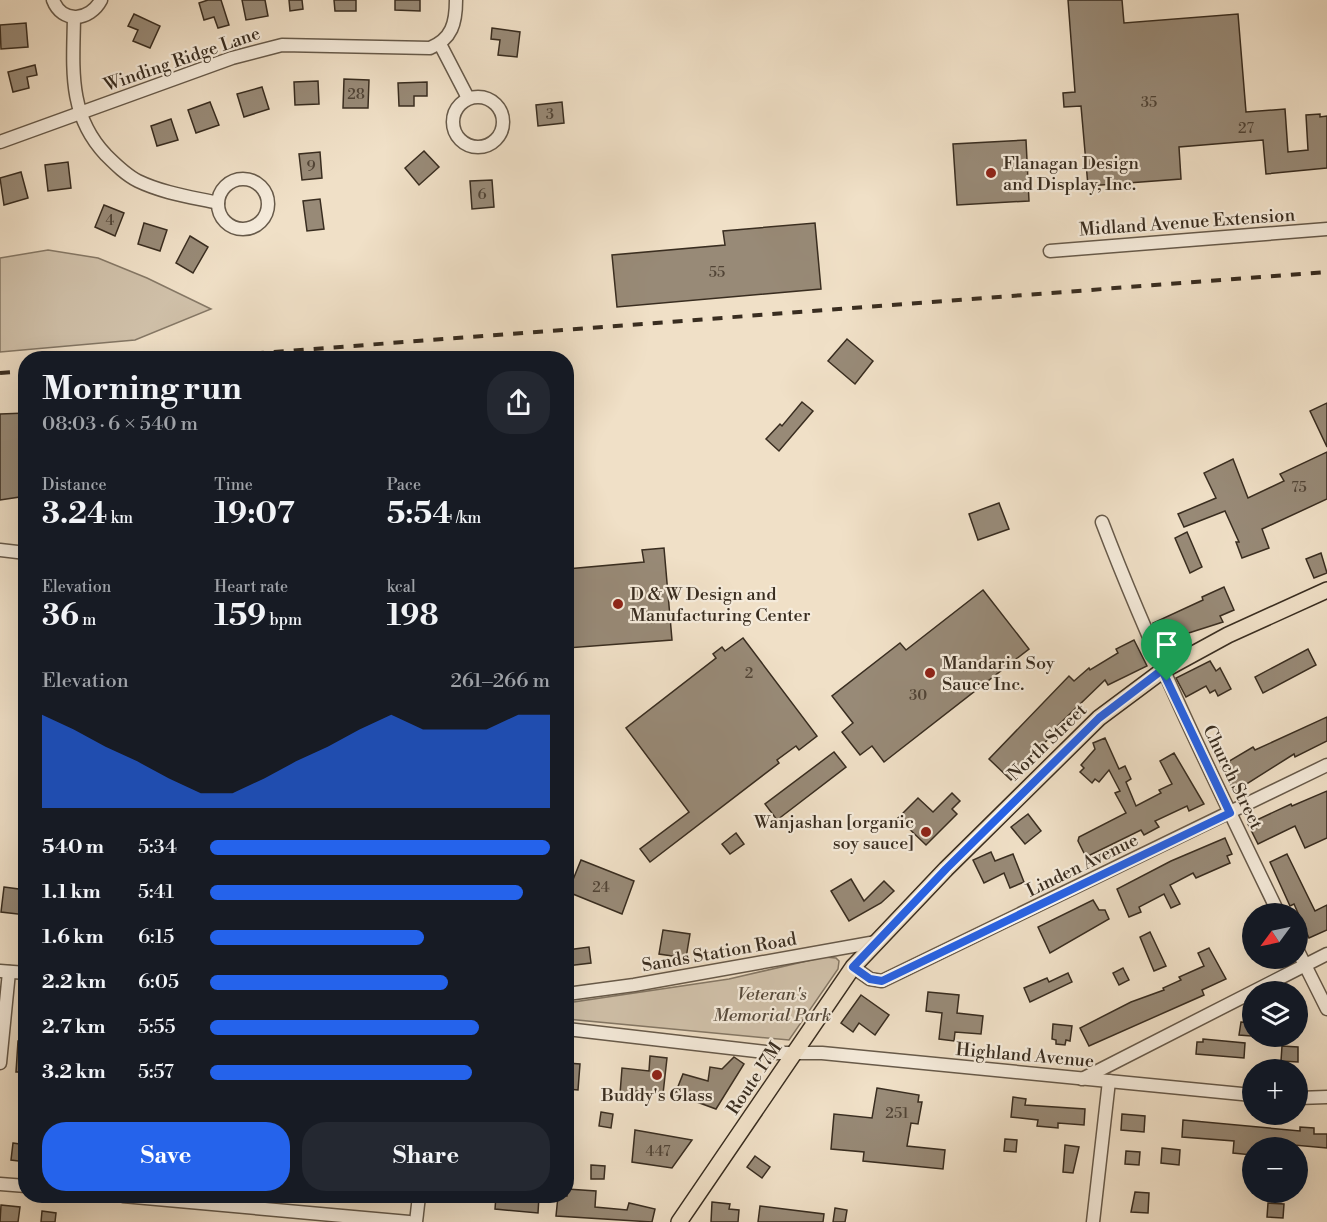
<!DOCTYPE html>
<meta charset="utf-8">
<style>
:root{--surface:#171b24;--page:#242831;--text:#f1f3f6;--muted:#9ea1a6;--accent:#2563eb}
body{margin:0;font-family:"Libre Bodoni",serif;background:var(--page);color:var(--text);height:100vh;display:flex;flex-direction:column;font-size:22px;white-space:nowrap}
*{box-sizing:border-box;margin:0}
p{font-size:20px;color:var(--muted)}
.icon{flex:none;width:33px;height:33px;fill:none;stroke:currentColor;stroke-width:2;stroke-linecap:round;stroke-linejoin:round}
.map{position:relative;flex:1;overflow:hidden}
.sheet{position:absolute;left:18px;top:351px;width:556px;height:852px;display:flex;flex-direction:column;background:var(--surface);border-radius:24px;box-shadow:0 6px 24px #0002}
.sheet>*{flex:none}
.needle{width:39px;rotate:237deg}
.controls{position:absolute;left:1242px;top:903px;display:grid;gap:12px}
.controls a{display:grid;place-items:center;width:66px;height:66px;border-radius:50%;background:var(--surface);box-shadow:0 6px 24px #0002;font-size:30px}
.pin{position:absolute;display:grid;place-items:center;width:51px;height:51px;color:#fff;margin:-62px -26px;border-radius:50% 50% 50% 0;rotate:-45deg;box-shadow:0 0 6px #0007}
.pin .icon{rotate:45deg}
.round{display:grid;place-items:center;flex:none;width:63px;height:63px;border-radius:24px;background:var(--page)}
.headline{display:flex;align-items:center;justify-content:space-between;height:102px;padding:0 24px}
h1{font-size:33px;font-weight:800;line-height:45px}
.figures{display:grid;grid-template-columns:repeat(3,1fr);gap:9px;height:102px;padding:6px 24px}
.figures div{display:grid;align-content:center}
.figures b{font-size:30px;font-weight:800}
.figures small{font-size:16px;font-weight:400}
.figures p{font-size:16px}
.chart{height:168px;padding:12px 24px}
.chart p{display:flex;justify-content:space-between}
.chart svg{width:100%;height:108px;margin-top:6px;fill:var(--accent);opacity:.7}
.cta{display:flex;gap:12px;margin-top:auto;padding:12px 24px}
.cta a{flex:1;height:69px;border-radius:24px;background:var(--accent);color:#fff;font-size:24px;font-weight:800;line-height:69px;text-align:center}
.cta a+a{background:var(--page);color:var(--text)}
ul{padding:0 24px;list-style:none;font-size:20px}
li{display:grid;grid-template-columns:96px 72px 1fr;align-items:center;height:45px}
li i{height:15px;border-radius:8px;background:var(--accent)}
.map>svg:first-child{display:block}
</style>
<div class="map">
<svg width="1327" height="1222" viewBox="0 0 1327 1222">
<rect width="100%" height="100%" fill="#f0e0c7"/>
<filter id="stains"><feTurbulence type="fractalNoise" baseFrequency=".00333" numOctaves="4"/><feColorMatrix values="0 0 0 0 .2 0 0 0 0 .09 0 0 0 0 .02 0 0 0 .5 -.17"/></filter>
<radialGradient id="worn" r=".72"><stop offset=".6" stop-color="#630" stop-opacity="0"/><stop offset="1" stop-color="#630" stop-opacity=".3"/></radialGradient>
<!-- green -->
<g fill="#d1c2ab" stroke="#857866" stroke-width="1.5">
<polygon points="48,250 98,258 147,278 211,309 135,340 0,352 0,258"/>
<polygon points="824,957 836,958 839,961 838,969 789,1040 567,1019 567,1003 729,979"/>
</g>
<!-- building -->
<g fill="#988a77" stroke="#392d20" stroke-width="1.5">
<polygon points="208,0 221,0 229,25 218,28 214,17 204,20 199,3"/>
<polygon points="242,0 265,0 268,16 246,20"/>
<polygon points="289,0 302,0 303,9 290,11"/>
<polygon points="334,0 356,0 356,11 335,11"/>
<polygon points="395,0 420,0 420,11 395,10"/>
<polygon points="1068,0 1122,0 1124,23 1238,14 1246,112 1285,109 1288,152 1308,150 1306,115 1320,114 1320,117 1327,116 1327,168 1266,174 1263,140 1179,147 1181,179 1088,186 1081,106 1064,107 1063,93 1075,92"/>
<polygon points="134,14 160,26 150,48 133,41 138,30 128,26"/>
<polygon points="26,23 28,47 1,49 0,25"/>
<polygon points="492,28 520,32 517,57 498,55 500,40 491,39"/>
<polygon points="35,65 37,75 27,77 29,88 13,92 8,72"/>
<polygon points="344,79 369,80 368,108 343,108"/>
<polygon points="318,81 319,104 295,105 294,82"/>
<polygon points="427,82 427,96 414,96 414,106 399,106 398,83"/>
<polygon points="262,87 269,109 244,117 237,94"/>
<polygon points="210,102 219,125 196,133 188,110"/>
<polygon points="562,102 564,123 538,126 536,105"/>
<polygon points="171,119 178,140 157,146 151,126"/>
<polygon points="1026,140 1029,201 957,205 953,144"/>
<polygon points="424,151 439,167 419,185 405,168"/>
<polygon points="320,152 322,178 302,180 299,154"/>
<polygon points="68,162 71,188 48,191 45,165"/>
<polygon points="21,172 28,198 4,205 0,178"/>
<polygon points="492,180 494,207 472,209 470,181"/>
<polygon points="320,199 324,229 307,231 303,201"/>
<polygon points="104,205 124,213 115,236 95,227"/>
<polygon points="144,223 167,230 160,251 138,244"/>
<polygon points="815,223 821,289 617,307 612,255 725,245 723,231"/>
<polygon points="190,236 208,247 193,273 176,263"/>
<polygon points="847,339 873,361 855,384 828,361"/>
<polygon points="802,402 813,411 779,451 766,439 780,424 782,426"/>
<polygon points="1327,403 1327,447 1310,411"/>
<polygon points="26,413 26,496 0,500 0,414"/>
<polygon points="1327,452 1327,499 1262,529 1269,548 1242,558 1236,542 1239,542 1225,511 1184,527 1178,514 1216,498 1204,473 1233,459 1248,498 1284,481 1280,474"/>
<polygon points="999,503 1009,529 978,540 969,514"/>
<polygon points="1187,532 1202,567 1190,573 1175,538"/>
<polygon points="664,548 672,640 567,648 567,569 644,562 642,550"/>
<polygon points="1321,553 1327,573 1314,578 1306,559"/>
<polygon points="1224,587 1234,610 1220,616 1223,622 1173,638 1176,646 1165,650 1153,623 1203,600 1202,597"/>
<polygon points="983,590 1029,649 884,762 872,746 860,755 842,732 853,723 832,696 900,643 906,650"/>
<polygon points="743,638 817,736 799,750 796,746 777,760 779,763 650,862 640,849 689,812 626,728 716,658 713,654 722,647 725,651"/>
<polygon points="1134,640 1147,666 1108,685 1105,680 1048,735 1050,737 1011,780 989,759 1069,676 1074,681 1089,668 1090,670 1118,653 1116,649"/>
<polygon points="1308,649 1316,665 1263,693 1255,677"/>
<polygon points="1210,661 1216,671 1220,668 1231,689 1218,696 1215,690 1210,693 1206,686 1186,697 1176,678"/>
<polygon points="1327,717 1327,741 1295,757 1294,754 1234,792 1221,766 1253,747 1255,750"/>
<polygon points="1105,738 1119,769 1125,766 1131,779 1126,782 1136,806 1161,793 1159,790 1172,784 1160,761 1174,753 1204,804 1189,811 1187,806 1155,821 1159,827 1144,835 1141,830 1086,857 1078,841 1079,837 1126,813 1115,793 1120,791 1109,770 1099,782 1095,779 1092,783 1080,772 1084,768 1081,765 1095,749 1093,743"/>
<polygon points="834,752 846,767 777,820 765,804"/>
<polygon points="1327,791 1327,838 1305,848 1295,826 1258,844 1248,824 1291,804 1292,806"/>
<polygon points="952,793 960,801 952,809 957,814 926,845 898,818 918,798 933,812"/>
<polygon points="1028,814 1041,831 1025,844 1011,827"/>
<polygon points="736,833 744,844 730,854 722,844"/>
<polygon points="1225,838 1232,854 1227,856 1230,863 1196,878 1193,873 1170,885 1180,904 1171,908 1164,894 1139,907 1141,912 1129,917 1117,889 1171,861"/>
<polygon points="991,852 995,861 1013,854 1024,882 1010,888 1004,873 984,883 973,860"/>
<polygon points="1287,854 1315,911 1327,905 1327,930 1309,938 1294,904 1290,906 1270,862"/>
<polygon points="581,860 634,881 622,914 568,892"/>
<polygon points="851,879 864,901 884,881 894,891 881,903 849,921 831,891"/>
<polygon points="4,887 26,890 26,915 1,912"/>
<polygon points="1093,900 1099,910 1105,910 1109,919 1050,953 1038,927"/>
<polygon points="663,930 690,934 686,958 659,954"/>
<polygon points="1150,932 1166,966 1154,971 1140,937"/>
<polygon points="589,947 591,963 567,966 567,950"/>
<polygon points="1209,948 1226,979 1202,990 1204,995 1089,1046 1080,1028 1131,1002 1164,990 1163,988 1181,980 1179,977 1204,966 1198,953"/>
<polygon points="1123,968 1129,980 1119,985 1113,973"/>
<polygon points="1068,973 1072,982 1030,1002 1024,988 1047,978 1049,982"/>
<polygon points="928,992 959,995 957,1013 983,1016 981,1034 955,1032 954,1041 939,1039 942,1013 926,1011"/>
<polygon points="861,995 889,1015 875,1035 859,1023 853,1032 841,1023"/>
<polygon points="1241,1022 1252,1023 1251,1036 1239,1035"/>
<polygon points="1053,1024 1072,1026 1070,1041 1066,1040 1065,1045 1056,1044 1056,1040 1052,1039"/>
<polygon points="1203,1039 1245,1043 1244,1058 1196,1054 1197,1042 1203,1042"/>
<polygon points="18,1041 26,1041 26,1072 16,1072"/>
<polygon points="1282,1046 1298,1047 1298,1062 1281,1061"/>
<polygon points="650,1056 667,1058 663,1094 635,1091 634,1095 620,1094 622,1068 649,1071"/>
<polygon points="734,1057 744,1064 716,1109 675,1094 683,1074 708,1081 710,1067 722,1069"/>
<polygon points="567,1063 580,1064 578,1090 567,1089"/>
<polygon points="877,1088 919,1095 918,1102 922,1102 918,1124 911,1123 907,1146 945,1150 943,1169 863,1161 864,1152 831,1149 834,1114 872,1118"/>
<polygon points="1013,1097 1026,1099 1025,1105 1085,1109 1084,1125 1058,1123 1058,1128 1037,1126 1038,1120 1011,1117"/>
<polygon points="601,1112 613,1114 611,1128 599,1126"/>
<polygon points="1122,1114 1145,1116 1144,1132 1121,1130"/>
<polygon points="1183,1120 1300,1131 1300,1127 1314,1128 1314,1134 1327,1134 1327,1148 1283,1144 1283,1148 1252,1148 1252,1155 1233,1153 1234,1141 1182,1137"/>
<polygon points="635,1130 692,1140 672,1168 632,1162"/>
<polygon points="1005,1139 1017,1140 1016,1152 1004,1151"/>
<polygon points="13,1143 26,1145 26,1162 11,1160"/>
<polygon points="1065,1145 1079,1147 1073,1173 1063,1172"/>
<polygon points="1162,1148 1180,1150 1179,1165 1161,1163"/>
<polygon points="1126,1151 1140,1152 1139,1165 1125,1164"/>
<polygon points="755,1156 770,1167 762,1178 747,1167"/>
<polygon points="591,1165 605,1166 604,1179 591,1179"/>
<polygon points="567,1189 596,1191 595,1207 627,1210 629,1203 655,1209 652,1222 556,1216 558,1196 567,1196"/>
<polygon points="1135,1192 1149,1193 1148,1213 1131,1212"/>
<polygon points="496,1196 539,1196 538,1213 495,1209"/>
<polygon points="712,1202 730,1204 729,1209 739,1210 738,1222 711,1222"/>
<polygon points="1268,1203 1284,1204 1283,1218 1267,1217"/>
<polygon points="1,1205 20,1207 18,1222 0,1222"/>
<polygon points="760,1206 824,1214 823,1222 758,1222"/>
<polygon points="835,1208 847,1210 845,1222 833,1222"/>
<polygon points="42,1211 56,1213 55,1222 41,1222"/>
</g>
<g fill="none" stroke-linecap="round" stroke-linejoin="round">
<!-- minor casing -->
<g stroke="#675a4a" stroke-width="15">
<g id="minor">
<path d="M53,0c9,24 37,21 48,0"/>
<path d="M74,18c-1,51 -6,97 32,137 10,10 20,20 32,26 25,12 53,16 80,22"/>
<polyline points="440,44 468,98"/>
<circle cx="478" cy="122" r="25"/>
<path d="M0,142l232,-84 50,-13 148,3c22,-9 26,-25 26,-48"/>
<circle cx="243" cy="204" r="25"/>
<polyline points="1050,251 1327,229"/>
<path d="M1102,522c51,134 114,262 177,392"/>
<polyline points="0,550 26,553"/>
<polyline points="1298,951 1327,1009"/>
<polyline points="853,967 870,979 882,981 1327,765"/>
<polyline points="0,971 26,973"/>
<polyline points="567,994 634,985 876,942"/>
<polyline points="567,1029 774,1053 822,1053 1252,1095"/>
<polyline points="0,1063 9,972"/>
<polyline points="1082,1079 1327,954"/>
<polyline points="1298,1098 1327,1097"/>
<polyline points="0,1184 26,1186"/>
<polyline points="123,1196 409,1222"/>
<polyline points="416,1222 419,1196"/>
<polyline points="1093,1222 1109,1081"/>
</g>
</g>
<!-- major casing -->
<g stroke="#392d20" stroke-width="18">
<polyline id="major" points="679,1222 853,967 946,869 1099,718 1162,671 1228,635 1327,590"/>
</g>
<!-- minor -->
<use href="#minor" stroke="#f5ebdb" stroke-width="12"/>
<!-- major -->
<use href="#major" stroke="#f0e0c7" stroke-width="15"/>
<!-- rail -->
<g stroke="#392d20" stroke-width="4" stroke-dasharray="10 10" stroke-linecap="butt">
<polyline points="194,358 1327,272"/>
<polyline points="0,373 26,371"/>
</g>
</g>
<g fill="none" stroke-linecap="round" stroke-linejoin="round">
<!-- route casing -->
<g stroke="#fff" stroke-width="12">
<polygon id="route" points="1162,670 1230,813 882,981 870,979 853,967 946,869 1099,718"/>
</g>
<!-- route -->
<use href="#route" stroke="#2563eb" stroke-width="8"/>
</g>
<!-- markers -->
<g fill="#8f2418" stroke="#f5ebdb" stroke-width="2">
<circle cx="991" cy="173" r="6"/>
<circle cx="618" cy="604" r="6"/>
<circle cx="930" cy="673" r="6"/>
<circle cx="926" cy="832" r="6"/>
<circle cx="657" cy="1075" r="6"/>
</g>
<g text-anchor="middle" stroke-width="4.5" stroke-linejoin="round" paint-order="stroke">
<!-- number labels -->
<g font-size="15" fill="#514436">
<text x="356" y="99">28</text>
<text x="1149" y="107">35</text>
<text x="550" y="119">3</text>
<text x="1246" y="133">27</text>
<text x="311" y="171">9</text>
<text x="482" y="199">6</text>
<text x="110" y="225">4</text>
<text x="717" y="277">55</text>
<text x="1299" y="492">75</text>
<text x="749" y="678">2</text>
<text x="918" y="700">30</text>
<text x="601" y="892">24</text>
<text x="897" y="1118">251</text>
<text x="658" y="1156">447</text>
</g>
<!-- street labels -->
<g font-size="18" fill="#392d20" stroke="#f5ebdb">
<text transform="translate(182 59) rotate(-19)" y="6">Winding Ridge Lane</text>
<text transform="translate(1187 222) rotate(-4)" y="6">Midland Avenue Extension</text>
<text transform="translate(1047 742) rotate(-44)" y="6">North Street</text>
<text transform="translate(1233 777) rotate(64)" y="6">Church Street</text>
<text transform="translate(1082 865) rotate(-26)" y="6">Linden Avenue</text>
<text transform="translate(719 952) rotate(-10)" y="6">Sands Station Road</text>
<text transform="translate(1025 1055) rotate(5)" y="6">Highland Avenue</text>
<text transform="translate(754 1078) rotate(-56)" y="6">Route 17M</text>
</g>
<!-- poi labels -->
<g font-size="18" fill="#392d20" stroke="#f5ebdb" text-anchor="start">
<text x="1003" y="169">Flanagan Design<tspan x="1003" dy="21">and Display, Inc.</tspan></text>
<text x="630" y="600">D &amp; W Design and<tspan x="630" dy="21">Manufacturing Center</tspan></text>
<text x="942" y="669">Mandarin Soy<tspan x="942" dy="21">Sauce Inc.</tspan></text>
<text x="914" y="828" text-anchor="end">Wanjashan [organic<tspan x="914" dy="21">soy sauce]</tspan></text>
<text x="657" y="1101" text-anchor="middle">Buddy's Glass</text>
</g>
<!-- park labels -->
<g font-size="18" font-style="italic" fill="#574b3c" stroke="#f5ebdb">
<text x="772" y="1000">Veteran's<tspan x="772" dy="21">Memorial Park</tspan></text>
</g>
</g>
<rect width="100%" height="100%" filter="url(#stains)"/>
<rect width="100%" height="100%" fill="url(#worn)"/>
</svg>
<div class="controls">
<a><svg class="needle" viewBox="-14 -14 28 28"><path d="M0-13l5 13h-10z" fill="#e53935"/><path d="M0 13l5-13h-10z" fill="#9ea1a6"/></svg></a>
<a><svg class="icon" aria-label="layers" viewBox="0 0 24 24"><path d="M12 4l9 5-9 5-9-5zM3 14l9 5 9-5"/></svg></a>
<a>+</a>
<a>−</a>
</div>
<div class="pin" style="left:1167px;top:681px;background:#1e9e55"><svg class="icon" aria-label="arrive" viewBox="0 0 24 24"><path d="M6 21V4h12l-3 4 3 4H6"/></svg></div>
<section class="sheet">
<div class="headline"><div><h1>Morning run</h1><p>08:03 · 6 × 540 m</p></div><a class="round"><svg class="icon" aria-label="share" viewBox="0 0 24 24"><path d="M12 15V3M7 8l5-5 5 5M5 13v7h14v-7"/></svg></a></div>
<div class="figures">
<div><p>Distance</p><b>3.24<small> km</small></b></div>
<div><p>Time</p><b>19:07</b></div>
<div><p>Pace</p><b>5:54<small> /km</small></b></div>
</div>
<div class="figures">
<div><p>Elevation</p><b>36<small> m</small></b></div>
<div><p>Heart rate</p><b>159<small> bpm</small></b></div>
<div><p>kcal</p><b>198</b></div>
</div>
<div class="chart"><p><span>Elevation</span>261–266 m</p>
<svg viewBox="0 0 160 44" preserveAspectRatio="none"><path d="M0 44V6L10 12L20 19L30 25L40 32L50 38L60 38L70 32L80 25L90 19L100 12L110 6L120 12L130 12L140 12L150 6L160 6V44z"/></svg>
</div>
<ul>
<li><b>540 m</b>5:34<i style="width:100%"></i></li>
<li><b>1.1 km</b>5:41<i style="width:92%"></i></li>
<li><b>1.6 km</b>6:15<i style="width:63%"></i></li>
<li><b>2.2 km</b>6:05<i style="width:70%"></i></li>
<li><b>2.7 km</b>5:55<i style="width:79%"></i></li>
<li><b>3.2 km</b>5:57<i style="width:77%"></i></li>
</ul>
<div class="cta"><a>Save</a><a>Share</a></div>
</section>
</div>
